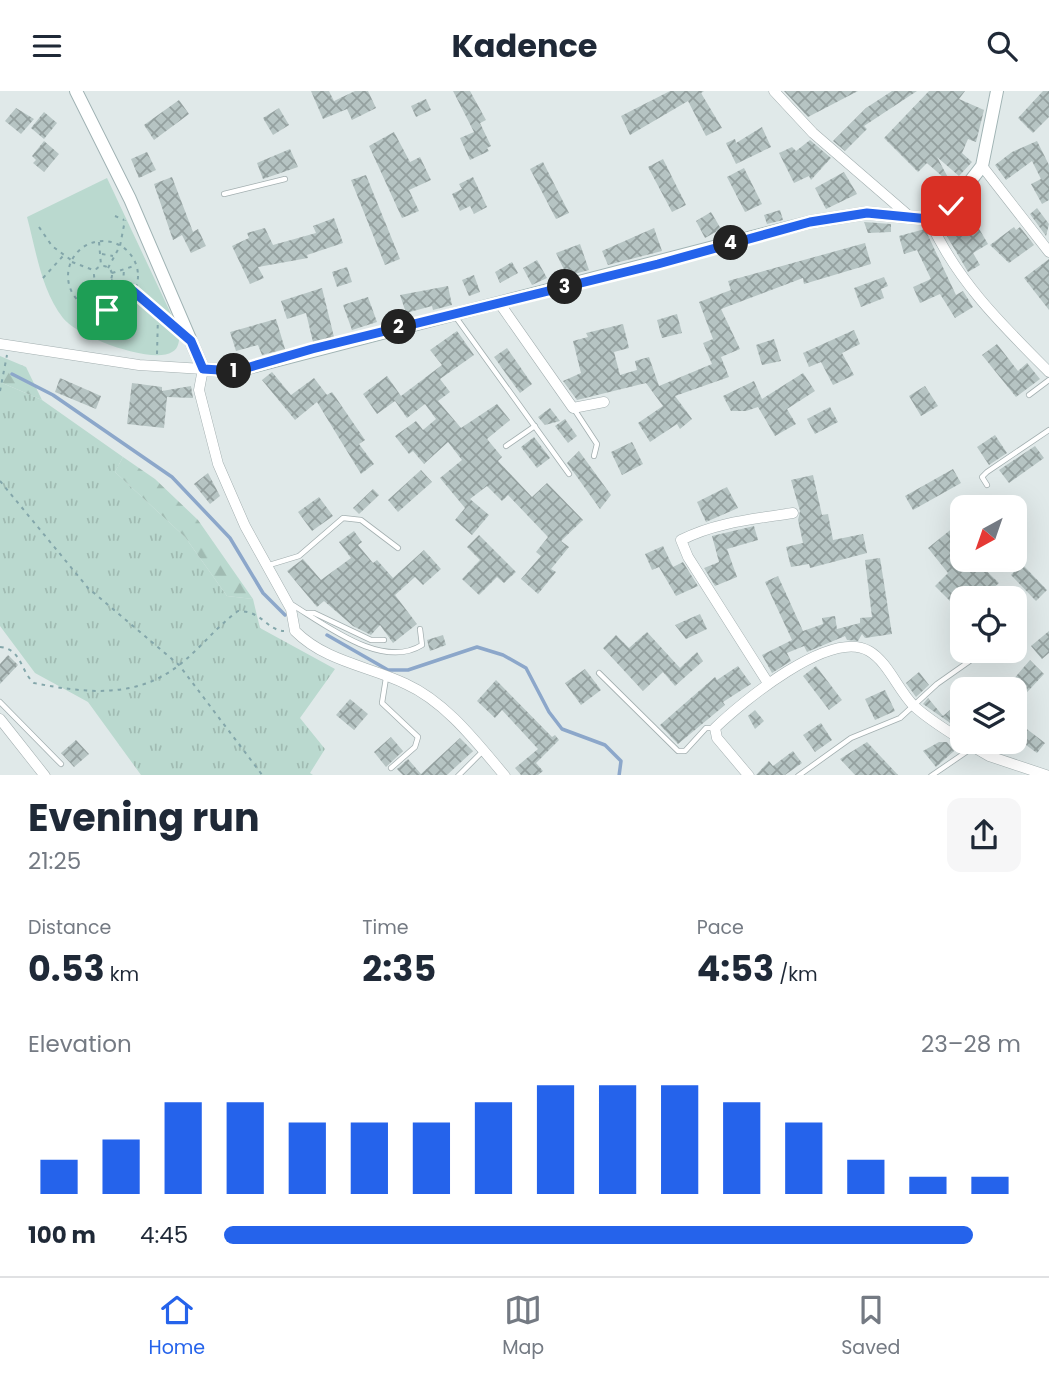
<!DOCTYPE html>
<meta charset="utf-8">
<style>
:root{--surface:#fff;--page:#f6f6f7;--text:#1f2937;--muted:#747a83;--line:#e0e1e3;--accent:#2563eb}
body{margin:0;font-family:Poppins,sans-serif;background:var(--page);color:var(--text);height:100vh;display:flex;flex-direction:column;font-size:26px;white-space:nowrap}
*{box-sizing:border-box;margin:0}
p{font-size:23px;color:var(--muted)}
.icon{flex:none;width:38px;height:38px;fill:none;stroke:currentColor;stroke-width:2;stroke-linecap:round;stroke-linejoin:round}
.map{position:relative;height:684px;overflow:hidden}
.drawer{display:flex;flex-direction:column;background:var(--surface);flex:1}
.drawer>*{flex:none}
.needle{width:46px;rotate:220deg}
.controls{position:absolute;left:950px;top:404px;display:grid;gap:14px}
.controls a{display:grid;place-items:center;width:77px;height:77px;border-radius:14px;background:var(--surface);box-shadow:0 7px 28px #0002;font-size:35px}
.pin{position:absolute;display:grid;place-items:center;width:60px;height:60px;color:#fff;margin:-30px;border-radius:14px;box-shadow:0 4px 10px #0006}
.km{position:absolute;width:35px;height:35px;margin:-18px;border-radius:50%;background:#222;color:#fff;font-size:19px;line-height:35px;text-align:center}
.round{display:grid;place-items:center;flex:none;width:74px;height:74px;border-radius:14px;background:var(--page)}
.overview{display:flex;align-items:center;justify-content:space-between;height:119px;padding:0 28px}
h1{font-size:38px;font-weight:700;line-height:52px}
.metrics{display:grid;grid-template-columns:repeat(3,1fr);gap:10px;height:119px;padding:7px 28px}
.metrics div{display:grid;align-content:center}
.metrics b{font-size:35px;font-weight:700}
.metrics small{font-size:19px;font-weight:400}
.metrics p{font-size:19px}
.chart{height:196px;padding:14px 28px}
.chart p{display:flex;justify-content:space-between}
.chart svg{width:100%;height:126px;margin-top:7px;stroke:var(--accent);stroke-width:6}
ul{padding:0 28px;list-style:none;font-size:23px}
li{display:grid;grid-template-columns:112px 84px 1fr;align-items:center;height:52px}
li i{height:18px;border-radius:9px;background:var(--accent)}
header{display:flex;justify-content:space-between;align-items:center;height:91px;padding:0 28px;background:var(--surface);font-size:32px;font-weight:700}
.tabs{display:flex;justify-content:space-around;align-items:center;height:98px;border-top:2px solid var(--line);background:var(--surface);font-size:19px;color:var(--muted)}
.tabs a{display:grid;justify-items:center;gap:4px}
.tabs .active{color:var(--accent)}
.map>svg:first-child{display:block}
</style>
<header><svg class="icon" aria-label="menu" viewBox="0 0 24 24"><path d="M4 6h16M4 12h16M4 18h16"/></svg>Kadence<svg class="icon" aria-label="search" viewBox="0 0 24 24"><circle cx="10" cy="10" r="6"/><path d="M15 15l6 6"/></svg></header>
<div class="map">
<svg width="1049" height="685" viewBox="0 0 1049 685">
<defs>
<pattern id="grass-tufts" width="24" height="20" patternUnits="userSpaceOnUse" patternTransform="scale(1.75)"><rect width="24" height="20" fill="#bad9cf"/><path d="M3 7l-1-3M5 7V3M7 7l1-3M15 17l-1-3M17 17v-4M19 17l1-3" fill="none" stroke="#a0bbb2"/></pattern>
<pattern id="forest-firs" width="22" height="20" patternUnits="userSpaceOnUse" patternTransform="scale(1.75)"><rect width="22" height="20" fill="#bad9cf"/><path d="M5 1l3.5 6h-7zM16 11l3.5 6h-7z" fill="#a0bbb2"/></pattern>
<pattern id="building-cross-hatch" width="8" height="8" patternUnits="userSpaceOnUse" patternTransform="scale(1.75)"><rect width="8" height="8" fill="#b6c4c3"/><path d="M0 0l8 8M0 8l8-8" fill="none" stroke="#94a09f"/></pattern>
</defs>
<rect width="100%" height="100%" fill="#e0e9e9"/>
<!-- grass -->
<polygon fill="url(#grass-tufts)" points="0,291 42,309 123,366 115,381 185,446 227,505 253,508 260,537 335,578 300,627 325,658 310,682 313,684 141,684 88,611 35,582 0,535"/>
<!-- forest -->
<g fill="url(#forest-firs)">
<polygon points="0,265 26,276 42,309 0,291"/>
<polygon points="123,366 155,388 198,429 253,508 227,505 185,446 115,381"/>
</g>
<!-- park -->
<path fill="#bad9cf" d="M107,87l73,155c-1,7 -1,16 -8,19 -20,13 -96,-16 -109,-34 -22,-28 -27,-68 -36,-101z"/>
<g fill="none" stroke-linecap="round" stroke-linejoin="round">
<!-- stream -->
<g stroke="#8ca7ca" stroke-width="3.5">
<polyline points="12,283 53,304 172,386 230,447 263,502 285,524"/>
<polyline points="327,544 388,579 408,579 477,556 503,564 526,577 549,621 562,638 605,654 621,670 619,685"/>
</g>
</g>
<!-- building -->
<g fill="url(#building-cross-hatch)">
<polygon points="311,0 329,0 334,10 355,0 368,0 376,17 352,29 347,18 323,28"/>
<polygon points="453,0 470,0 486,29 480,32 491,55 487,57 489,60 470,69 460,47 474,41"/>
<polygon points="670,0 704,0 701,2 722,37 706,45 688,10 630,44 621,25"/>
<polygon points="784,0 858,0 808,26"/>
<polygon points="892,0 917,0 864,35 867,38 845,60 833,50 866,17"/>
<polygon points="929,0 965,0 959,8 984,19 976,51 968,48 962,62 972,71 959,85 937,66 952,94 927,72 918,81 884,47"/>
<polygon points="1043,0 1049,0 1049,26 1033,42 1018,27"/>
<polygon points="426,8 431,19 416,26 411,15"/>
<polygon points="179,9 189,23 154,49 144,34"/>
<polygon points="16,17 34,28 21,43 5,30"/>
<polygon points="279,17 289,34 273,44 263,27"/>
<polygon points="44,21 57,32 44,48 31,37"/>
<polygon points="762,36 771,56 736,73 726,52 735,48 736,52"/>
<polygon points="394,41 410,71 420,66 431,89 409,99 419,120 402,127 369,55"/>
<polygon points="810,49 831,67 811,89 809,85 794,92 779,62 792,56 796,60"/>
<polygon points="44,50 59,63 44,81 33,72 36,69 32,65"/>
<polygon points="1037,50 1049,74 1049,109 1042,113 1031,93 1041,88 1032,70 1006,89 995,74 1012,61"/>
<polygon points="290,58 298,76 263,88 257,72"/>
<polygon points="147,61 156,79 139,87 131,68"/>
<polygon points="663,68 686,114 672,121 648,76"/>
<polygon points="543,71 569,122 556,128 530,78"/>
<polygon points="744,77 762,113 745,121 727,86"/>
<polygon points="844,81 857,103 826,118 815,97"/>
<polygon points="366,84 400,168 385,174 351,89"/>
<polygon points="172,86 193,141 198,138 206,155 191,162 182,144 173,149 154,93"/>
<polygon points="473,86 487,116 474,123 470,115 460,120 452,103 462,98 459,93"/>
<polygon points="1037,117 1049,133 1046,145 1030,123"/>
<polygon points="780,119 783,129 767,133 764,124"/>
<polygon points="968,119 988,153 973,162 980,174 968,181 941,135"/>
<polygon points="711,121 721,138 705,147 696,130"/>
<polygon points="334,127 343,152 307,164 308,167 258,176 264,187 250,193 232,155 249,147 247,142 265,137 273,154 316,142 313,135"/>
<polygon points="864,131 891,133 891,141 868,142"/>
<polygon points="1014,136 1016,139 1020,136 1034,154 1009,172 990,154"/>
<polygon points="654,137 662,160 608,174 602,160"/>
<polygon points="925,138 956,204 963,200 973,216 955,227 940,203 920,212 913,196 931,188 917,159 904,163 899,145"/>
<polygon points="865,152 871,173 804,193 803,187 721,218 740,258 721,266 729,286 675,305 692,328 680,338 677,333 650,351 638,332 663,315 646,292 577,309 563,290 581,282 573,250 588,246 586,242 623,233 629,257 614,261 620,284 637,279 635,270 649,266 659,295 712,273 703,252 713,248 699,211 731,199 728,190"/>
<polygon points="580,153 589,179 567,185 556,162"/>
<polygon points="1049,168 1049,219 1024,187"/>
<polygon points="537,169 547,187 532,194 523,177"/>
<polygon points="512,171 518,182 500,192 495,181"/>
<polygon points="347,176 352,191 337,196 332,181"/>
<polygon points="474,184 480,201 469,205 462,189"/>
<polygon points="884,186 888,195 881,198 884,207 861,216 854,197"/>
<polygon points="448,195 452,214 433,219 432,215 406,222 400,204"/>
<polygon points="322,197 334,246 313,251 306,222 287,228 281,210"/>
<polygon points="368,206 377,231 352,239 343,214"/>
<polygon points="677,223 682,242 662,247 657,229"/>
<polygon points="276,228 285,258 262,264 258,254 236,260 230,241"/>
<polygon points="854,239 860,253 842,262 854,284 833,294 821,271 809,276 803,262"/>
<polygon points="457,240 474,264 440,288 450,301 438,310 461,337 497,313 510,329 487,348 502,366 498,370 532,406 547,392 583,429 561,450 569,456 551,478 556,481 538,503 521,488 541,465 536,461 548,446 508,404 502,410 487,395 470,408 489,424 472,444 455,429 465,417 440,387 462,369 448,351 424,373 413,360 409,363 395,345 416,330 423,339 436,328 425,313 407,327 395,310 377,323 363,303 387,285 401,305 442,274 430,259"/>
<polygon points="774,248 781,270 762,274 756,254"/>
<polygon points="997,253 1018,280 1027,272 1040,288 1016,306 982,264"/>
<polygon points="507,257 532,293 520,302 494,266"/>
<polygon points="272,281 291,304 314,287 327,304 332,301 365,349 359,353 374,373 361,383 317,311 295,329 262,289"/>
<polygon points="803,282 815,300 787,318 796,333 775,345 758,316 746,320 731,320 723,305 754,290 762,308"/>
<polygon points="60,287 101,305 96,318 55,301"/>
<polygon points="132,292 162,296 162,300 191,295 193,307 167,306 164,337 127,333"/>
<polygon points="925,295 938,315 921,325 909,305"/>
<polygon points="830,316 838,331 815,343 807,328"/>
<polygon points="550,317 560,330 545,334 538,326"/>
<polygon points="565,328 577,345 568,352 555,335"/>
<polygon points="995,344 1007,362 989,374 977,356"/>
<polygon points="534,346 550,367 537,377 521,356"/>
<polygon points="632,351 643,373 622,384 611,361"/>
<polygon points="1035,355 1044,367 1009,392 999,379"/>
<polygon points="579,360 611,404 600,418 567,372"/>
<polygon points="953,378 961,392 913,419 905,405"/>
<polygon points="421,379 432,391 398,421 388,409"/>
<polygon points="208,382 220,405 210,413 194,393"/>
<polygon points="813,384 822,424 828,423 833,449 863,443 867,462 810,477 809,473 791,476 786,456 803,452 798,429 800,420 791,389"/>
<polygon points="727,396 738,417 706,431 697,411"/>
<polygon points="373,398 379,404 359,423 353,417"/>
<polygon points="319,406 333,425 312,440 298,421"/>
<polygon points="754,435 758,449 727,458 737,486 715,495 704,477 719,471 712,445"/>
<polygon points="954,436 962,446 962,469 975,469 999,492 991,499 1000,508 962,508 962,522 935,495 948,482 928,457"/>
<polygon points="354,440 362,451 358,454 373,472 377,469 393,487 424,459 441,478 423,494 415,486 395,504 417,533 393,552 380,534 371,544 353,535 324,510 317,516 287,480 303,468 321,489 351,467 339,451"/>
<polygon points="479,444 516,481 504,492 497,486 479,504 462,488 480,469 467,456"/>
<polygon points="663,455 673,476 683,471 698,495 676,505 659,476 652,479 645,463"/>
<polygon points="880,467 892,543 865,547 862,543 858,550 847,549 845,545 807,561 804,555 787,562 791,570 772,582 762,564 792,549 765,491 778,485 803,540 823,533 822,527 835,525 837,538 860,532 860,527 872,526 865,469"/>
<polygon points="1022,473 1047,499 1036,510 1011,484"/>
<polygon points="700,523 707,538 686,548 675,534"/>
<polygon points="1049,540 1049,562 1042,568 1031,555"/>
<polygon points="647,541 680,577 697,561 703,570 675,595 663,581 643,600 603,557 616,544 629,557"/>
<polygon points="443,544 446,554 430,560 427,549"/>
<polygon points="8,564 18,574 0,593 0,573"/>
<polygon points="1030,569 1044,583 1015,614 1015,598 1005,598"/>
<polygon points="738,575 751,593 723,611 725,614 678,653 660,634 715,586 717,589"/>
<polygon points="816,575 842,609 829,619 803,585"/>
<polygon points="585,578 601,599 581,614 565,592"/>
<polygon points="919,581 929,594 916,606 906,592"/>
<polygon points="496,589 552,646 555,644 559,649 536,672 543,680 538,684 521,684 515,677 538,658 502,619 495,627 477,610"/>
<polygon points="885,599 895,620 875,629 865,608"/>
<polygon points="957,599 962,605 962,631 956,636 923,613 928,607 943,625 957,613 950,605"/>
<polygon points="350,608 368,623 354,639 336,624"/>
<polygon points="755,619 764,630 755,638 748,625"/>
<polygon points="821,632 832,649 815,661 803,644"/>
<polygon points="1019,632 1045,652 1037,662 1015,646 1015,637"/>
<polygon points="391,646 403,660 386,676 374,661"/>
<polygon points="460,647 473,660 447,684 403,684 397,678 408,668 421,683"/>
<polygon points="76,649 89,663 74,676 61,662"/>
<polygon points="867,651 898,684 855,684 840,668"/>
<polygon points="939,651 947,651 954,660 936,676 923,660"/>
<polygon points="793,660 802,672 785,684 756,684 769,670 773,675"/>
</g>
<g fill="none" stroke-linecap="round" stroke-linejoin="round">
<!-- lane casing -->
<g stroke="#a3afb0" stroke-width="6">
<g id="lane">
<polyline points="224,103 285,88"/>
<polyline points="455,225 569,383"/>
<polyline points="1029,304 1049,289"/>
<polyline points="574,318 597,353 594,365"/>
<polyline points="506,355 535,335"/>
<polyline points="987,394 982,386 987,381 1049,339"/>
<polyline points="266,475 299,465 343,427 361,429 398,457"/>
<path d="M291,513c35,21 91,66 131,41l-2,-16"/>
<polyline points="307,522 314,522 371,549 384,549"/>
<polyline points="599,582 678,660 685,660 706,637 714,637"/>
<polyline points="386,587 382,612 418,646 415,656 391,677"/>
<polyline points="0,611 61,673"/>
<polyline points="1015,623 1018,619"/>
<polyline points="984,662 993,651"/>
<polyline points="458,685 483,660"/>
<polyline points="798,685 851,647 900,627 937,593 974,567"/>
<polyline points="931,685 972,657"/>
</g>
</g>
<!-- street casing -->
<g stroke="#a3afb0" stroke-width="11">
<g id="street">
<polyline points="774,0 813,42 909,125"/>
<polyline points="982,75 1049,161"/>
<path d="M929,128c27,61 73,106 120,153"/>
<polyline points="500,213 573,317 604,311"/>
<path d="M0,253l139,21 64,4 -4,21 19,74 27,62 46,83 4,22c31,31 74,35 111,53 40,18 71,59 99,92"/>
<path d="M768,592l-80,-126 -7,-17c35,-18 74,-21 112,-27"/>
<polyline points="0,628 45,685"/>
<polyline points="965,651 989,665 1049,685"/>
<path d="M749,685l-32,-38 -2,-10c26,-25 115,-100 154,-77 19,11 29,39 45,55 14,13 32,24 48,34"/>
</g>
</g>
<!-- secondary casing -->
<g stroke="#a0b3b4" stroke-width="14">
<polyline id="secondary" points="76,0 130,108 203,278 236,280 810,131 867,122 929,128 951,115 982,75 997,0"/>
</g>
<!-- path -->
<g stroke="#83a6aa" stroke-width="2" stroke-dasharray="3.5 5" stroke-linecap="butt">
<polyline points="115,125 124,129"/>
<polyline points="39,136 52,155 71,169"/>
<circle cx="103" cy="185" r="35"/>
<polyline points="99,151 101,174"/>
<polyline points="102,163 113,165"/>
<polyline points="72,171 93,179"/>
<circle cx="103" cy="184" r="9"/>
<polyline points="108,177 120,155 125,129"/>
<polyline points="112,182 134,175"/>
<polyline points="43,187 63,165"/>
<polyline points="111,189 134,199"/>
<polyline points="104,193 105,218"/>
<polyline points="123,193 124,178"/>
<polyline points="133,200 168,231"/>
<polyline points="88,215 99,192"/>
<polyline points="157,263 158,224"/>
<polyline points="0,300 7,264"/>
<polyline points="0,390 88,497 179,574 263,685"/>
<path d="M0,556c22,2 20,24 34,36 50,10 101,16 144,-17 22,-17 38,-39 60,-55 25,0 28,19 46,20"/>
</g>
<!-- lane -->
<use href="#lane" stroke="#fff" stroke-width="4.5"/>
<!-- street -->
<use href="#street" stroke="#fff" stroke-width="10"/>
<!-- secondary -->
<use href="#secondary" stroke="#fff" stroke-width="12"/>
</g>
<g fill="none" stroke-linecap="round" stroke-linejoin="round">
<!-- route casing -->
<g stroke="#fff" stroke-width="14">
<polyline id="route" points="107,219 121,214 133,200 191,250 203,278 236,280 312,258 658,173 810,131 867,122 929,128 951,115"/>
</g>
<!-- route -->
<use href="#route" stroke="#2563eb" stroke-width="9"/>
</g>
</svg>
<div class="controls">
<a><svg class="needle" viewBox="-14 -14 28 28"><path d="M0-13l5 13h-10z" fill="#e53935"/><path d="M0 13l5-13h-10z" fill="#747a83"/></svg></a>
<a><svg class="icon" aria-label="locate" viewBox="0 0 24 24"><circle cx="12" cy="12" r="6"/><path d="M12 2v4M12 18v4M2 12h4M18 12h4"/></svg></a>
<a><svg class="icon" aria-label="layers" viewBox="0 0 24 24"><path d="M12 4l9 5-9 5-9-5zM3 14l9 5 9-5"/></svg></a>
</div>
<div class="pin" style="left:107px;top:219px;background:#1e9e55"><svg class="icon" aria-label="arrive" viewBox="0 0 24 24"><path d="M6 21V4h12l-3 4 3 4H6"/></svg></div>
<div class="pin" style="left:951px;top:115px;background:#d93025"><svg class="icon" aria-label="check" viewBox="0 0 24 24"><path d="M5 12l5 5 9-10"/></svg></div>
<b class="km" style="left:234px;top:280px">1</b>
<b class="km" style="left:399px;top:236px">2</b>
<b class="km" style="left:565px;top:196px">3</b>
<b class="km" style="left:731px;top:152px">4</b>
</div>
<section class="drawer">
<div class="overview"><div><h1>Evening run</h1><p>21:25</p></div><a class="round"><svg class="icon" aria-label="share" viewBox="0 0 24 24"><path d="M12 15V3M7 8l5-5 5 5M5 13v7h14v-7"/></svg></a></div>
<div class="metrics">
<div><p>Distance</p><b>0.53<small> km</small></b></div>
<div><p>Time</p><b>2:35</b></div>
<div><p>Pace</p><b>4:53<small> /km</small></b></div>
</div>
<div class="chart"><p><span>Elevation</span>23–28 m</p>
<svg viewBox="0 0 160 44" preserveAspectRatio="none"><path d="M5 44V32M15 44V25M25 44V12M35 44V12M45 44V19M55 44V19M65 44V19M75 44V12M85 44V6M95 44V6M105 44V6M115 44V12M125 44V19M135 44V32M145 44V38M155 44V38"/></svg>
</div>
<ul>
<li><b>100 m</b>4:45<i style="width:94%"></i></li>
</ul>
</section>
<nav class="tabs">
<a class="active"><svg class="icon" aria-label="home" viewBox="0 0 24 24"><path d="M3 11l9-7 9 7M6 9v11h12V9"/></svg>Home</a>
<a><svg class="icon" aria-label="map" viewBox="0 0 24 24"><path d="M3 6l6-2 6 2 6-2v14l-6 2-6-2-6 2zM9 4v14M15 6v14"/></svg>Map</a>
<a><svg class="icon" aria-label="saved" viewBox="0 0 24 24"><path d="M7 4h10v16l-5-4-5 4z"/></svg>Saved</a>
</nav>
